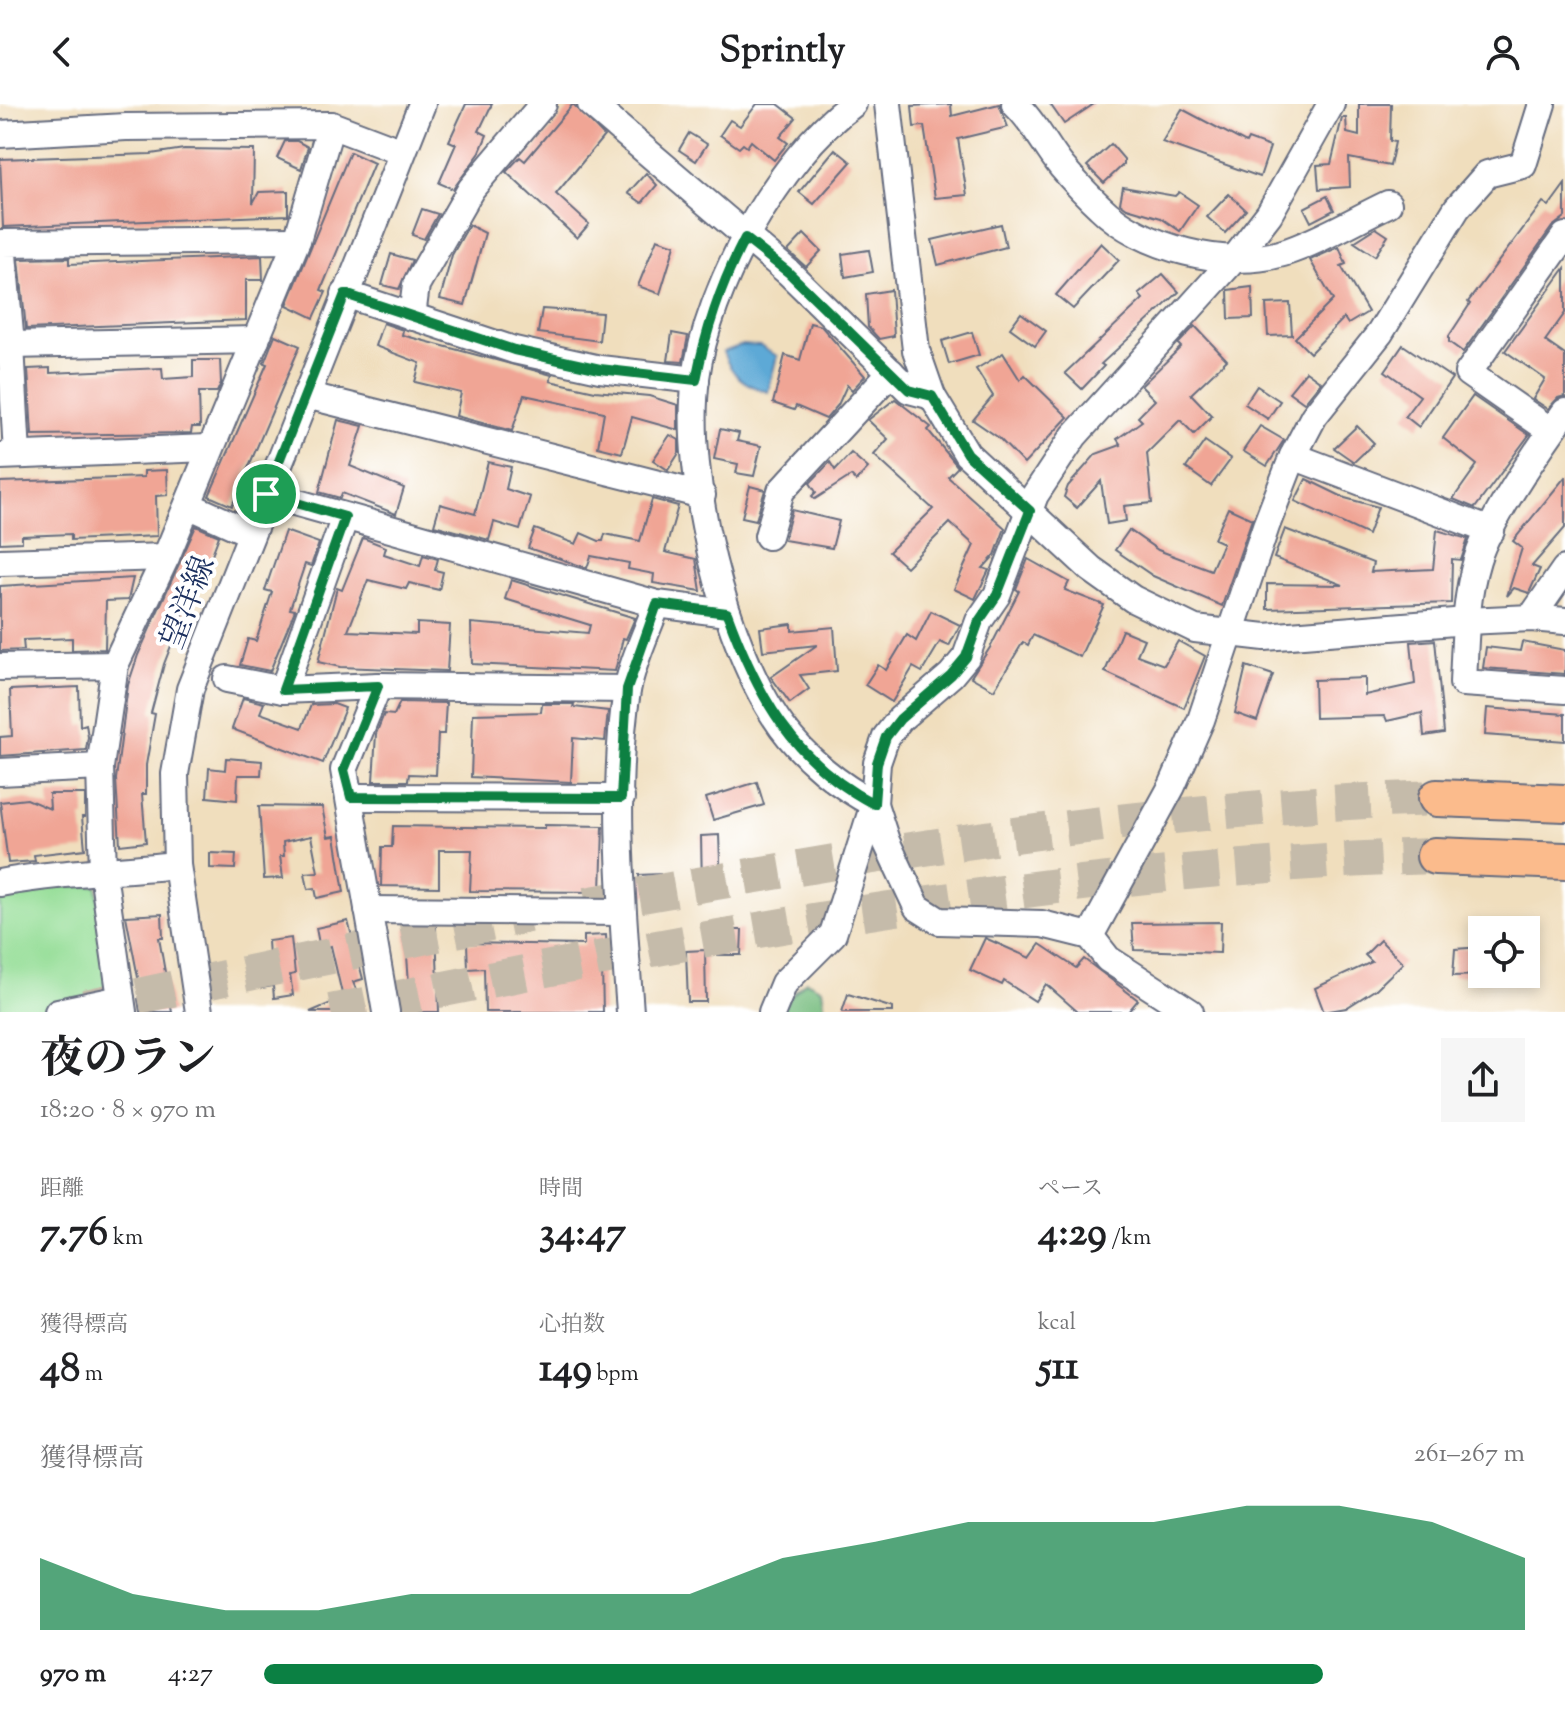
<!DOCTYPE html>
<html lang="ja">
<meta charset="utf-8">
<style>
:root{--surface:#fff;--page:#f6f6f6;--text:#202124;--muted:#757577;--accent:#0b8043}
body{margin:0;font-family:"Sorts Mill Goudy","Noto Serif JP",serif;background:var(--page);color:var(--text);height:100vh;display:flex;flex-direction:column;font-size:30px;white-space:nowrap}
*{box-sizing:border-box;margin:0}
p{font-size:26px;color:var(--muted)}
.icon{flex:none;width:44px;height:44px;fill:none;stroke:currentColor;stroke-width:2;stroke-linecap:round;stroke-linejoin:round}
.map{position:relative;height:908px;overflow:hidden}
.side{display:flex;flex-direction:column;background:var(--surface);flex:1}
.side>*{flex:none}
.controls{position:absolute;left:1468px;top:812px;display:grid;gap:16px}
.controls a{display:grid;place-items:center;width:72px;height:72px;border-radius:0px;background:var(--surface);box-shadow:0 4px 12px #0003;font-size:40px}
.pin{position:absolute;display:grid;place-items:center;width:68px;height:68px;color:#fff;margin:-34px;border:4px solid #fff;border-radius:50%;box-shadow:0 2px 8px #0007}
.round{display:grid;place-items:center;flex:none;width:84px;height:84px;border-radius:0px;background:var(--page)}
.overview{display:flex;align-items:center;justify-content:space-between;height:136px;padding:0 40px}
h1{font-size:44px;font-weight:700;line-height:60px}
.stats{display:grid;grid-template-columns:repeat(3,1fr);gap:12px;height:136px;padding:8px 40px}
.stats div{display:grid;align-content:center}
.stats b{font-size:40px;font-weight:700}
.stats small{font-size:22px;font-weight:400}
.stats p{font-size:22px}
.chart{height:224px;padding:16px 40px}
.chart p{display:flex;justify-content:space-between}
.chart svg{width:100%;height:144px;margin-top:8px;fill:var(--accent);opacity:.7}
ul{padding:0 40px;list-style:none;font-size:26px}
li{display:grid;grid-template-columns:128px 96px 1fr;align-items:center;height:60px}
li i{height:20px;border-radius:10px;background:var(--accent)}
header{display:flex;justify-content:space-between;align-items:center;height:104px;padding:0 40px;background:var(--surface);font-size:36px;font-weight:700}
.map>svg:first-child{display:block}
</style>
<header><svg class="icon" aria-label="back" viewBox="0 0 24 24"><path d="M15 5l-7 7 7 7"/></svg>Sprintly<svg class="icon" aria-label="person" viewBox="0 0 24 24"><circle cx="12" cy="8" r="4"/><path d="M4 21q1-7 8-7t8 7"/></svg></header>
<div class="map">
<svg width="1565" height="908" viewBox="0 0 1565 908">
<rect width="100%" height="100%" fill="#fff"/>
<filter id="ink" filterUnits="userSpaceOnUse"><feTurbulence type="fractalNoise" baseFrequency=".0125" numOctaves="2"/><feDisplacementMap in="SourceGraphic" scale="16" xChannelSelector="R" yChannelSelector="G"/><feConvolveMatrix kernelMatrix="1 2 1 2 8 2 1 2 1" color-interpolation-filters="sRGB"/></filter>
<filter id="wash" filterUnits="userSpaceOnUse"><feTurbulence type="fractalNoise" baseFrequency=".006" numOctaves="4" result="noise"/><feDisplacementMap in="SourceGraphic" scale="32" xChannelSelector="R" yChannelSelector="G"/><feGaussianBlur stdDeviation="1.8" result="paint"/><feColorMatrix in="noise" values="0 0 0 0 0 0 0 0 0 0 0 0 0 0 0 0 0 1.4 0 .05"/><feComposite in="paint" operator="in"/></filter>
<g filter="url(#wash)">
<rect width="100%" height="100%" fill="#f0debd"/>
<!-- green -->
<polygon fill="#96de98" stroke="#58867b" stroke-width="2" points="49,782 97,782 108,893 32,908 0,908 0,792"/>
<!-- forest -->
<polygon fill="#78bd80" stroke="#4a766f" stroke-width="2" points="806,877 822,885 825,908 781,908 788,895"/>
<!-- water -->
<path fill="#5da9d6" stroke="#3c6c9a" stroke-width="2" d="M742,241l18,1 17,10 -9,36c-24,-7 -37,-17 -45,-40z"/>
<g id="blocks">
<!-- building -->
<g fill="#f0a595">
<polygon points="466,0 492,0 479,27 487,31 479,50 453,85 439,79 456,40 449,37"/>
<polygon points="573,0 604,32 556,90 589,120 577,134 506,68 520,53 525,57"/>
<polygon points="757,0 778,0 796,14 780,33 788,39 774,56 751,37 747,43 743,40 739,44 720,31 730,16 740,22"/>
<polygon points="951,0 952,12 999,0 1008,23 958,35 967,91 935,94 924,22 914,23 912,2"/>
<polygon points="1050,0 1094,0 1064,20"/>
<polygon points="1359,0 1391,0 1390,37 1395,38 1390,62 1349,54 1350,83 1319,85 1317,61 1331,60 1342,14 1346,14 1347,29 1359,32"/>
<polygon points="1182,5 1246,39 1248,35 1270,43 1260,73 1162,38"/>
<polygon points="689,29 707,40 696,57 679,46"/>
<polygon points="285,37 297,37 308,43 301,65 277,54"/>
<polygon points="1111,40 1124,55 1124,60 1104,79 1087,62"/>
<polygon points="184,45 254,46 253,99 259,88 288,87 288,111 3,123 0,55 151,50"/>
<polygon points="835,45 851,58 814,100 799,88"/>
<polygon points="350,48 374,59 321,186 326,188 314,214 287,201"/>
<polygon points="646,69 657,81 642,99 628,89"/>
<polygon points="1565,80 1565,113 1552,123 1463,248 1449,238 1449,232 1470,200 1468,198 1543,98 1549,102"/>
<polygon points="1123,83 1175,92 1179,88 1198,101 1180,127 1161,114 1127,104 1120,99"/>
<polygon points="1229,90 1246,106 1225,129 1207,113"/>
<polygon points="1327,92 1334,106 1311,118 1304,104"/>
<polygon points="422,105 438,110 424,135 412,131"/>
<polygon points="1001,120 1006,143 938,161 932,136"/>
<polygon points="469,121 485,129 465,201 440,195 452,151"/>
<polygon points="1376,124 1388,132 1375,152 1354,138"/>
<polygon points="804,130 821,147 806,163 788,147"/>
<polygon points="657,135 675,141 660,190 638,182"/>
<polygon points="1101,139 1119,156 1073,205 1056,191"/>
<polygon points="1339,143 1346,160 1341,162 1368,208 1348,220 1344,214 1310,249 1295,234 1333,196 1310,156"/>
<polygon points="869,146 873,168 845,173 842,150"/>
<polygon points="391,150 412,156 399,185 382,181"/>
<polygon points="262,152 263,176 246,176 246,216 26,225 19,155 69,154 69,160"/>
<polygon points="1565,164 1565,209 1545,237 1565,251 1565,292 1558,294 1548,305 1533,295 1545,275 1505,247"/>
<polygon points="1163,170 1179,188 1101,260 1104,262 1082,285 1065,269 1143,195 1139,190"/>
<polygon points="1252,183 1253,214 1229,215 1228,186"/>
<polygon points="891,186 894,232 879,235 868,223 866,190"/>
<polygon points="1290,199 1292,231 1268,232 1266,200"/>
<polygon points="542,205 602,209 599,237 538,229"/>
<polygon points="1021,209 1046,227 1035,242 1010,224"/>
<polygon points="383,219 403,226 402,231 552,271 550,277 595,287 649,292 678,301 678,326 632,313 622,349 598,343 604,308 524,291 512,327 456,312 461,289 415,278 420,259 375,242"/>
<polygon points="810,219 821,222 865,272 852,286 847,281 838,301 826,315 796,302 794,306 773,299 785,251 800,256"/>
<polygon points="1195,222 1227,256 1191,290 1212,312 1194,330 1180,316 1147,349 1152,399 1124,402 1126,417 1107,420 1101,377 1077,404 1064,393 1068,382 1096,350 1121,341 1117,335 1142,317 1138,313 1155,296 1141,282 1181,243 1178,240"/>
<polygon points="972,228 979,251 949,260 942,237"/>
<polygon points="672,229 688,232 683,258 668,257"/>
<polygon points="275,231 300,242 232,402 209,392 267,260 264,259"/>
<polygon points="1403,241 1452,274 1419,323 1405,312 1420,292 1385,267"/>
<polygon points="1003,249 1020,276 1025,271 1068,313 1024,360 999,334 973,316 993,292 976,265"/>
<polygon points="193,256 220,256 221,279 217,288 199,288 200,323 192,323 191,329 32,331 28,265 50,264 50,269 162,264 163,275 193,273"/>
<polygon points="1306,267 1321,278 1304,299 1289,288"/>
<polygon points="1257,282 1280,297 1268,315 1245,300"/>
<polygon points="1473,292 1529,331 1475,404 1453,395 1477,361 1443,334"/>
<polygon points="895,295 931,323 928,326 958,363 948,373 1005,424 995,451 983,464 989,466 975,495 954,485 974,441 950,419 906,463 889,448 933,405 874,351 888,335 868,316"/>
<polygon points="338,316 363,322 350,362 404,384 396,410 342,389 340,394 319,388"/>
<polygon points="1260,322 1284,336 1267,362 1243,347"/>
<polygon points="1357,322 1374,339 1354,358 1334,344"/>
<polygon points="720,325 739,329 737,337 761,342 754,372 736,369 738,360 714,355"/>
<polygon points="670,331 679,336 679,349 668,366 653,356"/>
<polygon points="1205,337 1231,355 1211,382 1186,364"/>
<polygon points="851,349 868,364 856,377 851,372 815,395 812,392 816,388 810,379 830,358 835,366"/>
<polygon points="488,358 511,363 506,385 530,393 520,426 494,418 489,436 434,421 440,400 475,410"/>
<polygon points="167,366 168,391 156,392 157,432 71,436 71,430 22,432 22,438 0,439 0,378 144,373 144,367"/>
<polygon points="1565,373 1565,424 1532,462 1540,465 1529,489 1514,484 1507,492 1522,444 1513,437"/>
<polygon points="1306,375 1345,394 1378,403 1368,431 1295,397"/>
<polygon points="750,382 765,386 756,416 742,413"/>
<polygon points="652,395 678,402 665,448 696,455 701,487 653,479 654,470 628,465 629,459 591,452 587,464 528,444 535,425 576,440 581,429 599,437 603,437 605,430 640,437"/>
<polygon points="1228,404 1252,415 1222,502 1153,472 1115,446 1129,426 1158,446 1211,466 1223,439 1214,435"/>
<polygon points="792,406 839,417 832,444 784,436"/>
<polygon points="196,422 219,432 193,500 188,498 164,560 151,609 155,610 146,661 146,690 142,690 146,738 120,741 116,675 128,581 138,551"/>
<polygon points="1285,425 1373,459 1371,468 1433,465 1437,426 1468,435 1461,456 1452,455 1451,499 1267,505 1267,480 1343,481 1274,454"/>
<polygon points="285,427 319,439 311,462 305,460 290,505 295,506 270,567 240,561 248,535 256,537 272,488 265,486"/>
<polygon points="363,434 386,443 384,450 420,462 423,451 438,455 435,466 443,468 439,486 409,479 406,485 368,476 348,527 417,530 417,519 450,521 447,567 340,563 318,558 337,484 342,486"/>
<polygon points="1028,455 1069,478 1065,486 1104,501 1080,553 1033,531 1028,541 1023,538 994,586 971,573 991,542 1019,487 1016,485"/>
<polygon points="133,474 128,496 106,497 105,545 72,546 72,534 23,536 24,546 0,547 0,482"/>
<polygon points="511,476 635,514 626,535 623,534 615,567 472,560 471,519 588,529 590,521 505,495"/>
<polygon points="931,507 960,521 949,542 940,538 922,568 913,563 892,598 865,581 878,561 886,566 907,531 916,537"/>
<polygon points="792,520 792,527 834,523 837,567 800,571 809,585 790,599 771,573 817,541 763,547 760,524"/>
<polygon points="1122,526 1144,535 1137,551 1164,561 1178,537 1205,552 1184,604 1105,568"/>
<polygon points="1435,536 1444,629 1424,632 1422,609 1387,617 1385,612 1315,614 1314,576 1365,574 1365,591 1415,580 1411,538"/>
<polygon points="1522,538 1565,546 1565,570 1483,564 1486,543 1520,547"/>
<polygon points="1246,562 1273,571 1257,617 1235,609"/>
<polygon points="79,583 80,622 86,620 88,633 86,646 0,652 0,633 12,632 10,586"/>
<polygon points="243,594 264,599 260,609 302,624 311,601 334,600 345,604 323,659 232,625"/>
<polygon points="400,598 446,599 444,630 438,630 436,671 409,670 408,677 373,677 376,630 384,610 394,611"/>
<polygon points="542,600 574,600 573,603 608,607 605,637 573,634 571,678 471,673 473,610 541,608"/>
<polygon points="1487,604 1565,610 1565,637 1485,631"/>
<polygon points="226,654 262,657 261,671 238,671 237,696 207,693 209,664 225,666"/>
<polygon points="757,678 764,701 713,716 706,694"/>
<polygon points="49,690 85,690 85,713 82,713 85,745 34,751 35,757 8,759 0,698 27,695 50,705"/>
<polygon points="259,702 322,703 328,733 335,732 344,788 317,794 315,784 308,785 305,769 318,768 311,732 283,738 284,752 280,752 283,774 264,775"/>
<polygon points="545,721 603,722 601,788 470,787 472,746 439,746 439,783 381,782 382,743 392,743 393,722 545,724"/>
<polygon points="719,731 721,783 702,783 701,732"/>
<polygon points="210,749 236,750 235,765 210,764"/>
<polygon points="660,770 660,791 640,791 639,771"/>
<polygon points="162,810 163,834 159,834 172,908 140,908 138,895 142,894 126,812"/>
<polygon points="348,817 363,875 353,878 365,908 310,908 343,894 331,842 320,845 316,824"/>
<polygon points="1221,818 1220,849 1134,846 1132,819"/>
<polygon points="436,823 439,908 407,908 407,893 410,893 405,824"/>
<polygon points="719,826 742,826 741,851 718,851"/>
<polygon points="606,831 608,863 602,863 603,908 485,908 484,864 468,865 467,839 584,841 584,832"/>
<polygon points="291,834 295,870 290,871 293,891 274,894 273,882 261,884 258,866 265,865 263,853 269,852 268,837"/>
<polygon points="985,834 1030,854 1040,840 1076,864 1084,855 1138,896 1128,908 1078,908 1046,880 1035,897 1004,877 1002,881 970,866"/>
<polygon points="1380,836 1403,859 1376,885 1346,904 1324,908 1315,884 1372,858 1365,851"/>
<polygon points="1482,843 1482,871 1453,872 1455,845"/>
<polygon points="705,846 706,898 688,898 686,847"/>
<polygon points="848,890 893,904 893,908 842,908"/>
</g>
</g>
</g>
<g filter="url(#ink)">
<use href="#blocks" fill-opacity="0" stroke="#666c7f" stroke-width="2"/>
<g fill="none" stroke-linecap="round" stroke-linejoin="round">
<!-- highway-tunnel -->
<g stroke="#c5bbaa" stroke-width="36" stroke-dasharray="36 18" stroke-linecap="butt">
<path d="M586,801c283,-51 564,-98 851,-107"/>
<polyline points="85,903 528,811"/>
<path d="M331,908c364,-75 732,-144 1104,-156"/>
</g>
<!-- minor casing -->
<g stroke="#666c7f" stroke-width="30">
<g id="minor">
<polyline points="591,0 788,168 909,286 932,292"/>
<path d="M853,0c-74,53 -146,185 -157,274 -13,97 28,270 86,349 23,31 57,59 92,77l12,37 31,66 22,14 103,3 48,12 18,23 82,53"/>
<polyline points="888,0 916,246 932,292 967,350 1091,465 1133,495 1195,525 1265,533 1467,517 1531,514 1565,517"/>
<path d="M1015,0c20,19 30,42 47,63 12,14 25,28 38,40 41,41 127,63 183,46 35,-11 71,-33 105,-49"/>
<polyline points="0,30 126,23 331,21 402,48"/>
<polyline points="345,190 514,246 600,265 696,276"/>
<polyline points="412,213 416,181 471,85 543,0"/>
<polyline points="256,236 11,241 2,139 297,136"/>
<polyline points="11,241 17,351"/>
<polyline points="306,291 702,391"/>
<path d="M1565,308c-25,35 -76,109 -88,148 -12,39 -12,83 -14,123l102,7"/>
<polyline points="1551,327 1468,269 1565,132"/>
<polyline points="0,352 209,344"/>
<polyline points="1293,352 1491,427"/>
<polyline points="266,390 657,500 727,509"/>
<polyline points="188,401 250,429"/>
<polyline points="768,432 781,387 891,268"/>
<polyline points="0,458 166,453"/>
<polyline points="1531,514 1565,465"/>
<polyline points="0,563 115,561"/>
<polyline points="227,575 283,586 378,582 627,585"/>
<polyline points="378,582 344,666 386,908"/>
<polyline points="283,586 345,413"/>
<polyline points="0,668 100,663"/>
<polyline points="351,693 621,694"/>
<path d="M0,779c59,-11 118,-12 177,-18"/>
<polyline points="368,806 622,808"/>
<polyline points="1090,832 1172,682 1201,616 1266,422 1293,352 1314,312 1380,229 1457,104 1487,70 1523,61 1542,0"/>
<polyline points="58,908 121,895"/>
<polyline points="123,908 103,769 100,663 115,561 166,453 297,136 331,21"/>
<polyline points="199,908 177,761 175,670 190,585 422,0"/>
<path d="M630,908c-7,-98 -19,-224 -3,-321 5,-29 20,-59 30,-87"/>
<polyline points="772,908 784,879 833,830 874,700 877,659 886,633 900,615 951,571 966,553 979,517 997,491 1035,391 1074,332 1235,154 1269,110 1331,0"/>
</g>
</g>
<!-- highway casing -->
<g stroke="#666c7f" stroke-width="40">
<g id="highway">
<polyline points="1437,694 1565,699"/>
<polyline points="1435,752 1565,757"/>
</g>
</g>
<!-- minor -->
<use href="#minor" stroke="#fff" stroke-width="26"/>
<!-- highway -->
<use href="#highway" stroke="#fbbb8c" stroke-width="36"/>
</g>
</g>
<g fill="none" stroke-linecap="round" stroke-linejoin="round" filter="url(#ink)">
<!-- route casing -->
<g stroke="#fff" stroke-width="16">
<path id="route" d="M745,134l43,34 121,118 23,6 35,58 63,57 -33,84 -18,26 -13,36 -15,18 -51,44 -14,18 -9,26 -3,41c-81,-42 -117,-109 -147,-191l-70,-9 -30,85 -6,109 -270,-1 -7,-27 34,-84 -95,4 62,-173 -79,-23 79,-200 169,56 86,19 96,11c10,-51 25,-96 49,-142z"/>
</g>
<!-- route -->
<use href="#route" stroke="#0b8043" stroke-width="10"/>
</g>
<g text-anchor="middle" stroke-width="8" stroke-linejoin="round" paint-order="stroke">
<!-- street labels -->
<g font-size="32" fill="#1b2f5e" stroke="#fff">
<text transform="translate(187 498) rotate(-69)" y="11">望洋線</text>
</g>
</g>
</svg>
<div class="controls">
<a><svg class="icon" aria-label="locate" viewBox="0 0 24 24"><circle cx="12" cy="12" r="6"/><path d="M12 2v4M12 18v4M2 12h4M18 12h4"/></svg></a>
</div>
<div class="pin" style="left:266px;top:390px;background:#1e9e55"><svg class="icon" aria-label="arrive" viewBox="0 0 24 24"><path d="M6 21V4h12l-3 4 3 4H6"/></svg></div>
</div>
<section class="side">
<div class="overview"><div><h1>夜のラン</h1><p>18:20 · 8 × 970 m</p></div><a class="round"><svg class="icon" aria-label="share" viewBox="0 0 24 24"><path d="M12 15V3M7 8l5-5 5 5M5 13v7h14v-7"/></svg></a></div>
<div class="stats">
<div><p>距離</p><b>7.76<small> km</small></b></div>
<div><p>時間</p><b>34:47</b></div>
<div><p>ペース</p><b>4:29<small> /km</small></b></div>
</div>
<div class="stats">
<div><p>獲得標高</p><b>48<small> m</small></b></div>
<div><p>心拍数</p><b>149<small> bpm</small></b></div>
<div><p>kcal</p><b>511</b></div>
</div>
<div class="chart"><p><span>獲得標高</span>261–267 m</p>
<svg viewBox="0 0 160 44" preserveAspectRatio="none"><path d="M0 44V22L10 33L20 38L30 38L40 33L50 33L60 33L70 33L80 22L90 17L100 11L110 11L120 11L130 6L140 6L150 11L160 22V44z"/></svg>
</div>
<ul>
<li><b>970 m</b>4:27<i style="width:84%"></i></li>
</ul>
</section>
